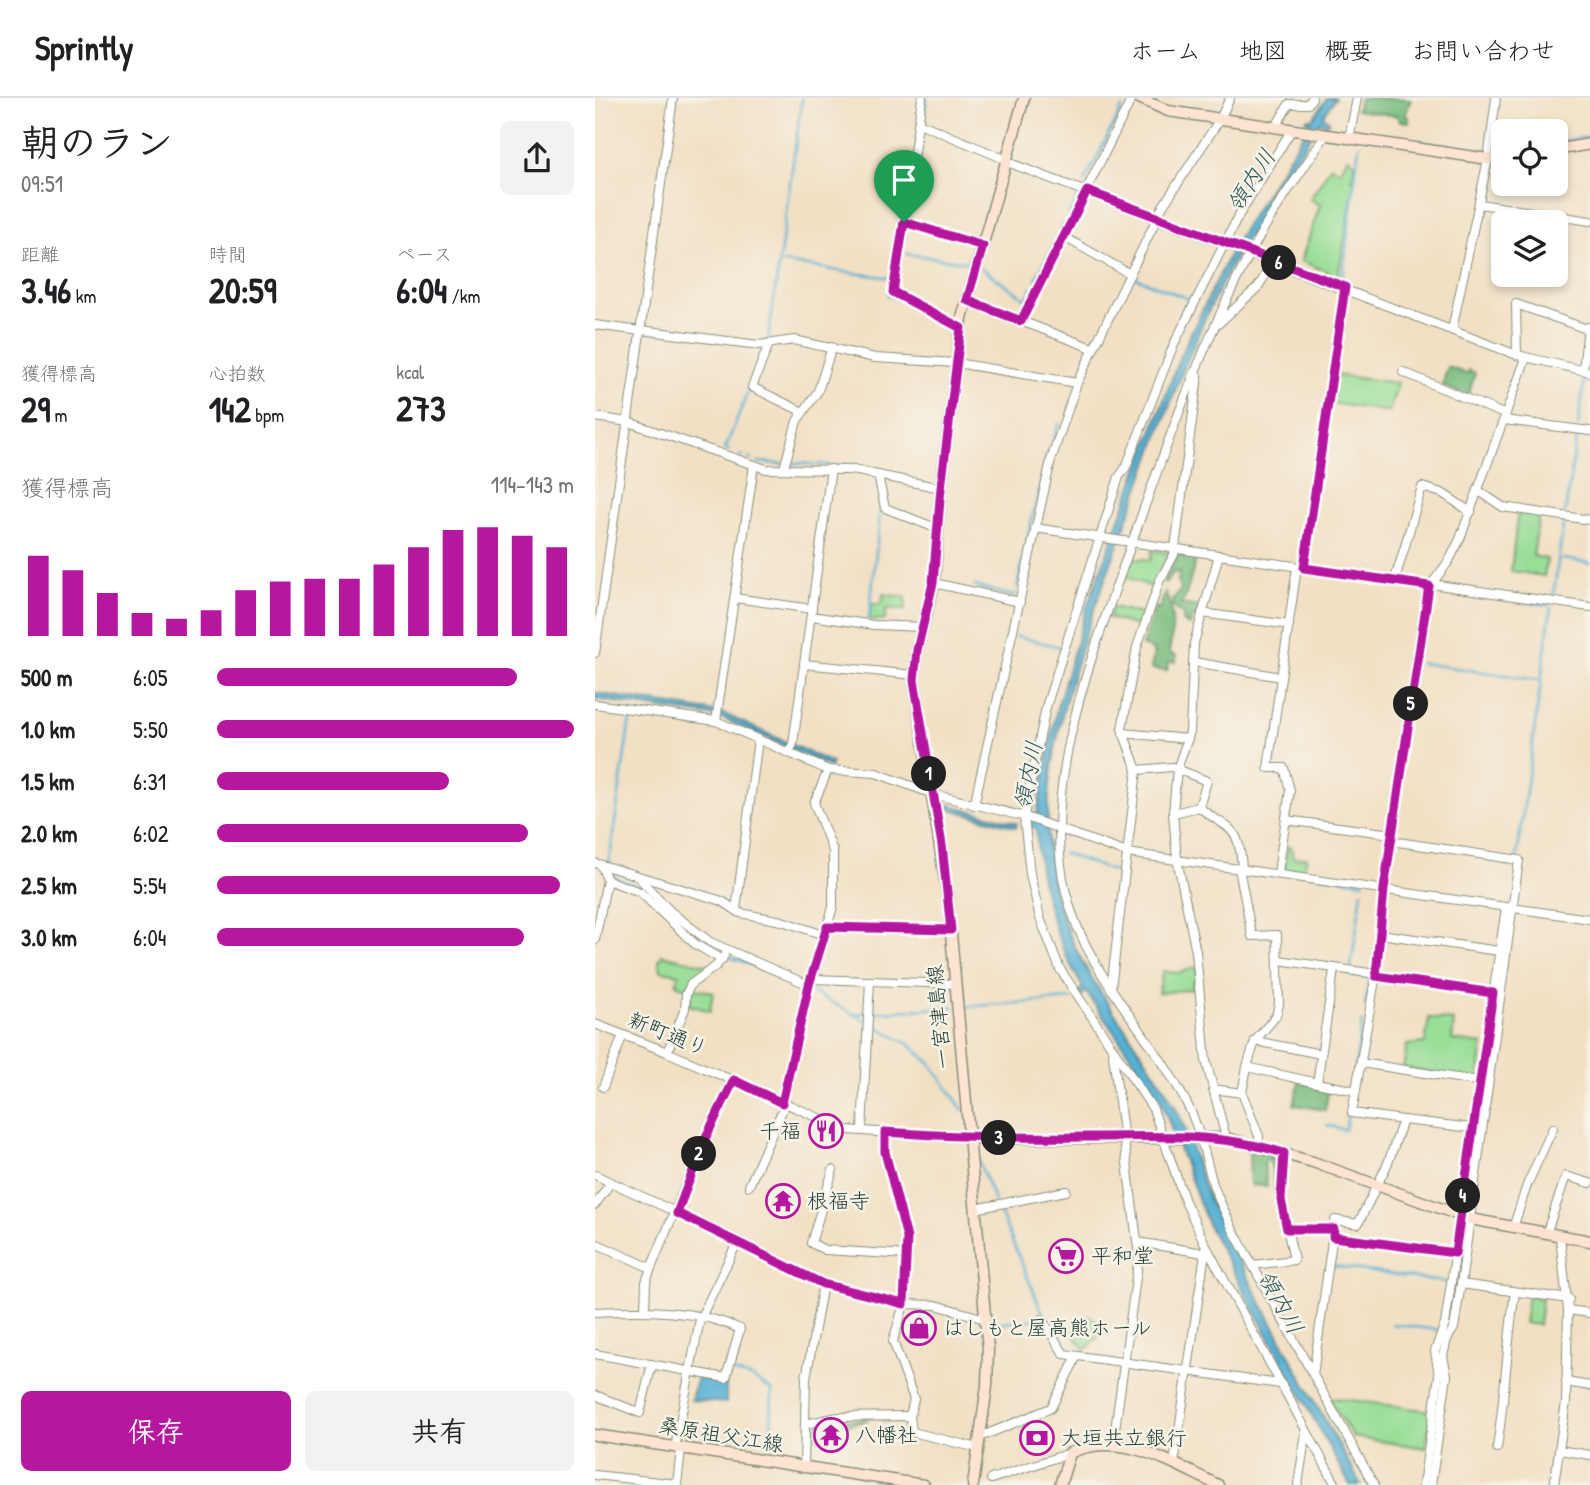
<!DOCTYPE html>
<html lang="ja">
<meta charset="utf-8">
<style>
:root{--surface:#fff;--page:#f2f2f2;--text:#202124;--muted:#757577;--line:#e0e0e0;--accent:#b5179e}
body{margin:0;font-family:"Patrick Hand","Klee One",sans-serif;background:var(--page);color:var(--text);height:100vh;display:flex;flex-direction:column;font-size:26px;white-space:nowrap}
*{box-sizing:border-box;margin:0}
p{font-size:23px;color:var(--muted)}
.icon{flex:none;width:38px;height:38px;fill:none;stroke:currentColor;stroke-width:2;stroke-linecap:round;stroke-linejoin:round}
.map{position:relative;flex:1;overflow:hidden}
.details{display:flex;flex-direction:column;background:var(--surface);width:595px}
.details>*{flex:none}
.controls{position:absolute;left:896px;top:21px;display:grid;gap:14px}
.controls a{display:grid;place-items:center;width:77px;height:77px;border-radius:10px;background:var(--surface);box-shadow:0 4px 10px #0003;font-size:35px}
.pin{position:absolute;display:grid;place-items:center;width:60px;height:60px;color:#fff;margin:-72px -30px;border-radius:50% 50% 50% 0;rotate:-45deg;box-shadow:0 0 7px #0007}
.pin .icon{rotate:45deg}
.km{position:absolute;width:35px;height:35px;margin:-18px;border-radius:50%;background:#222;color:#fff;font-size:19px;line-height:35px;text-align:center}
.round{display:grid;place-items:center;flex:none;width:74px;height:74px;border-radius:10px;background:var(--page)}
.headline{display:flex;align-items:center;justify-content:space-between;height:119px;padding:0 21px}
h1{font-size:38px;font-weight:800;line-height:52px}
.metrics{display:grid;grid-template-columns:repeat(3,1fr);gap:10px;height:119px;padding:7px 21px}
.metrics div{display:grid;align-content:center}
.metrics b{font-size:35px;font-weight:800}
.metrics small{font-size:19px;font-weight:400}
.metrics p{font-size:19px}
.chart{height:196px;padding:14px 21px}
.chart p{display:flex;justify-content:space-between}
.chart svg{width:100%;height:126px;margin-top:7px;stroke:var(--accent);stroke-width:6}
.primary-button{display:flex;gap:14px;margin-top:auto;padding:14px 21px}
.primary-button a{flex:1;height:80px;border-radius:10px;background:var(--accent);color:#fff;font-size:28px;font-weight:800;line-height:80px;text-align:center}
.primary-button a+a{background:var(--page);color:var(--text)}
ul{padding:0 21px;list-style:none;font-size:23px}
li{display:grid;grid-template-columns:112px 84px 1fr;align-items:center;height:52px}
li i{height:18px;border-radius:9px;background:var(--accent)}
header{display:flex;align-items:center;gap:42px;box-sizing:border-box;height:98px;padding:0 35px;background:var(--surface);border-bottom:2px solid var(--line)}
header strong{font-size:33px}
nav{display:flex;gap:38px;margin-inline-start:auto;font-size:24px}
main{display:flex;flex:1;min-height:0}
.map>svg:first-child{display:block}
</style>
<header>
<strong>Sprintly</strong>
<nav><a>ホーム</a><a>地図</a><a>概要</a><a>お問い合わせ</a></nav>
</header>
<main>
<section class="details">
<div class="headline"><div><h1>朝のラン</h1><p>09:51</p></div><a class="round"><svg class="icon" aria-label="share" viewBox="0 0 24 24"><path d="M12 15V3M7 8l5-5 5 5M5 13v7h14v-7"/></svg></a></div>
<div class="metrics">
<div><p>距離</p><b>3.46<small> km</small></b></div>
<div><p>時間</p><b>20:59</b></div>
<div><p>ペース</p><b>6:04<small> /km</small></b></div>
</div>
<div class="metrics">
<div><p>獲得標高</p><b>29<small> m</small></b></div>
<div><p>心拍数</p><b>142<small> bpm</small></b></div>
<div><p>kcal</p><b>273</b></div>
</div>
<div class="chart"><p><span>獲得標高</span>114–143 m</p>
<svg viewBox="0 0 160 44" preserveAspectRatio="none"><path d="M5 44V16M15 44V21M25 44V29M35 44V36M45 44V38M55 44V35M65 44V28M75 44V25M85 44V24M95 44V24M105 44V19M115 44V13M125 44V7M135 44V6M145 44V9M155 44V13"/></svg>
</div>
<ul>
<li><b>500 m</b>6:05<i style="width:84%"></i></li>
<li><b>1.0 km</b>5:50<i style="width:100%"></i></li>
<li><b>1.5 km</b>6:31<i style="width:65%"></i></li>
<li><b>2.0 km</b>6:02<i style="width:87%"></i></li>
<li><b>2.5 km</b>5:54<i style="width:96%"></i></li>
<li><b>3.0 km</b>6:04<i style="width:86%"></i></li>
</ul>
<div class="primary-button"><a>保存</a><a>共有</a></div>
</section>
<div class="map">
<svg width="995" height="1387" viewBox="0 0 995 1387">
<rect width="100%" height="100%" fill="#f7f3e8"/>
<filter id="ink" filterUnits="userSpaceOnUse"><feTurbulence type="fractalNoise" baseFrequency=".0143" numOctaves="2"/><feDisplacementMap in="SourceGraphic" scale="14" xChannelSelector="R" yChannelSelector="G"/><feConvolveMatrix kernelMatrix="1 2 1 2 8 2 1 2 1" color-interpolation-filters="sRGB"/></filter>
<filter id="wash" filterUnits="userSpaceOnUse"><feTurbulence type="fractalNoise" baseFrequency=".00686" numOctaves="4" result="noise"/><feDisplacementMap in="SourceGraphic" scale="28" xChannelSelector="R" yChannelSelector="G"/><feGaussianBlur stdDeviation="1.57" result="paint"/><feColorMatrix in="noise" values="0 0 0 0 0 0 0 0 0 0 0 0 0 0 0 0 0 1.4 0 .05"/><feComposite in="paint" operator="in"/></filter>
<g filter="url(#wash)">
<rect width="100%" height="100%" fill="#f2e0c4"/>
<!-- green -->
<g fill="#99de97" stroke="#5c8e66" stroke-width="2">
<polygon points="753,59 760,65 757,81 760,82 743,178 706,163 725,107 715,101 736,68 745,73"/>
<polygon points="739,277 803,285 794,314 735,305"/>
<polygon points="923,413 944,417 938,458 952,461 949,478 916,473"/>
<polygon points="557,452 576,456 559,490 529,478 535,460 556,462"/>
<polygon points="288,496 311,499 310,512 291,511 290,522 274,522 276,506 287,506"/>
<polygon points="518,509 550,517 546,529 514,520"/>
<polygon points="693,748 696,749 698,760 712,759 708,774 689,771"/>
<polygon points="67,857 117,868 90,890 81,886 84,876 66,873 64,863"/>
<polygon points="601,869 603,883 597,884 598,891 563,895 568,873 584,875"/>
<polygon points="97,890 118,894 115,913 94,907"/>
<polygon points="834,920 859,923 857,942 888,946 883,981 808,970 812,947 830,945"/>
<polygon points="933,1198 947,1200 944,1227 929,1225"/>
<polygon points="494,1218 511,1230 491,1252 478,1237 485,1222 488,1225"/>
<polygon points="733,1299 836,1313 831,1350 758,1339"/>
</g>
<!-- forest -->
<g fill="#7abd80" stroke="#4c7d5a" stroke-width="2">
<polygon points="765,0 816,1 810,18 814,19 814,24 805,23 803,18 761,12"/>
<polygon points="853,269 872,276 874,272 880,275 873,299 847,287"/>
<polygon points="583,456 602,458 590,500 585,506 606,509 602,519 597,519 595,527 588,524 588,516 577,509 578,501 586,492 583,482 585,474 578,475 571,485 568,483"/>
<path d="M570,494c10,20 8,41 4,61l7,3v6h-8l-1,9 -16,-2 3,-18 -12,-6 13,-38 5,1z"/>
<polygon points="704,984 734,990 730,1012 699,1007"/>
<polygon points="663,1052 686,1058 689,1129 685,1124 675,1061 669,1065 672,1088 655,1087 654,1054"/>
<polygon points="244,1321 274,1322 233,1331 229,1342 214,1338 214,1327"/>
</g>
<!-- water -->
<g fill="#56b1d4" stroke="#3a7784" stroke-width="2">
<path d="M732,0h8l-12,18 6,5 -3,4 -6,-4c-32,51 -66,101 -94,154 -37,72 -63,148 -91,224 -42,114 -110,270 -80,393 20,84 81,141 120,215 17,31 22,67 37,99 46,95 98,187 149,279h-11l-141,-258 -49,-129 -74,-106 -5,4 -3,-4 5,-4c-29,-50 -45,-104 -47,-160l-7,-1 1,-11 7,-2 20,-106 30,-101 94,-253 55,-113 74,-117 -4,-3 2,-3 4,2z"/>
<polygon points="0,595 127,615 237,665 235,669 125,619 0,601"/>
<polygon points="352,706 422,725 421,729 351,710"/>
<polygon points="102,1279 125,1284 129,1288 131,1286 131,1305 96,1302"/>
</g>
<g fill="none" stroke-linecap="round" stroke-linejoin="round">
<!-- stream -->
<g stroke="#56b1d4" stroke-width="2.5">
<polyline points="329,22 332,0"/>
<polyline points="759,35 892,53"/>
<polyline points="961,44 995,39"/>
<polyline points="899,54 908,52"/>
<polyline points="323,57 327,31"/>
<polyline points="490,83 527,10"/>
<polyline points="313,122 321,68"/>
<polyline points="310,142 312,128"/>
<polyline points="312,156 377,165"/>
<polyline points="188,165 228,170"/>
<polyline points="386,170 431,201 437,190"/>
<polyline points="231,171 265,176"/>
<polyline points="267,176 296,180"/>
<polyline points="539,179 594,201 574,247"/>
<polyline points="441,181 483,98"/>
<polyline points="747,183 764,47"/>
<polyline points="295,184 293,197 302,200"/>
<polyline points="351,226 360,231"/>
<polyline points="173,243 207,0"/>
<polyline points="983,328 990,277"/>
<polyline points="134,352 130,351 154,291"/>
<polyline points="145,357 148,358"/>
<polyline points="154,360 157,362"/>
<polyline points="163,364 187,366"/>
<polyline points="195,365 235,367"/>
<polyline points="242,367 259,368"/>
<polyline points="279,372 290,374"/>
<polyline points="970,415 982,335"/>
<polyline points="432,442 452,359 464,326"/>
<polyline points="968,461 995,465"/>
<polyline points="379,488 418,498 421,495"/>
<polyline points="422,489 431,448"/>
<polyline points="838,491 954,507"/>
<polyline points="958,500 969,421"/>
<polyline points="222,509 222,515"/>
<polyline points="274,522 285,415"/>
<polyline points="420,538 465,549"/>
<polyline points="826,565 943,582"/>
<polyline points="679,668 680,647"/>
<polyline points="468,755 526,776"/>
<polyline points="449,756 460,755"/>
<polyline points="922,759 956,510"/>
<polyline points="14,765 36,614"/>
<polyline points="688,770 695,773"/>
<path d="M13,772c9,13 28,11 39,22"/>
<polyline points="698,773 708,775"/>
<polyline points="715,776 769,784"/>
<polyline points="94,835 133,858 176,875"/>
<polyline points="756,869 767,793"/>
<polyline points="755,878 775,879 770,908"/>
<polyline points="202,886 270,922"/>
<polyline points="366,909 477,901"/>
<polyline points="258,916 359,909"/>
<polyline points="275,925 314,946 336,966 368,1012"/>
<polyline points="757,989 767,924"/>
<polyline points="753,1011 756,996"/>
<polyline points="732,1027 750,1032 753,1016"/>
<polyline points="383,1062 400,1104"/>
<polyline points="403,1110 450,1220"/>
<polyline points="871,1114 887,1003"/>
<polyline points="737,1168 854,1185"/>
<polyline points="860,1188 870,1125"/>
<polyline points="397,1225 445,1221"/>
<polyline points="797,1226 844,1232"/>
<polyline points="851,1233 860,1192"/>
<polyline points="474,1253 483,1254"/>
<polyline points="136,1274 156,1279 177,1292 176,1327"/>
</g>
</g>
</g>
<g filter="url(#ink)">
<g fill="none" stroke-linecap="round" stroke-linejoin="round">
<!-- street casing -->
<g stroke="#888e7c" stroke-width="10">
<g id="street">
<polyline points="327,0 298,194 366,230"/>
<polyline points="324,25 412,62"/>
<polyline points="680,30 694,6 713,6 717,0"/>
<polyline points="696,33 645,115 579,246 531,369 524,379 451,609 429,718 435,776 445,820 465,871 558,1011 590,1103 611,1148 741,1387"/>
<path d="M730,38c-25,38 -53,75 -74,116 -47,87 -81,183 -114,276 -37,107 -99,252 -71,365 21,84 87,141 124,217 11,23 16,50 23,74 5,15 13,29 19,44l142,257"/>
<polyline points="754,41 762,0"/>
<polyline points="412,64 922,257 995,274"/>
<polyline points="885,106 995,123"/>
<polyline points="309,124 388,148"/>
<polyline points="469,139 535,176"/>
<polyline points="372,202 426,223 537,0"/>
<polyline points="426,223 497,250"/>
<polyline points="623,226 663,189 679,163"/>
<polyline points="0,227 46,233"/>
<polyline points="46,232 164,247 199,242 280,260 361,265 482,285"/>
<polyline points="857,232 893,61 901,0"/>
<polyline points="174,246 157,289 208,314"/>
<polyline points="922,257 921,206 992,231"/>
<polyline points="988,272 993,229"/>
<polyline points="808,274 911,317"/>
<polyline points="0,319 33,324 171,371 258,372 346,390"/>
<polyline points="909,322 995,333"/>
<polyline points="189,370 202,323 223,293 237,249"/>
<polyline points="283,377 290,410 343,431"/>
<polyline points="884,393 908,409 995,422"/>
<polyline points="440,430 834,488"/>
<polyline points="624,457 599,545 595,634 582,671 578,715 582,761 601,854 611,963 631,1040"/>
<polyline points="709,470 750,189"/>
<path d="M799,483c11,-31 18,-62 28,-94l20,6 29,19"/>
<polyline points="339,485 425,504"/>
<polyline points="836,486 995,509"/>
<polyline points="140,500 217,511"/>
<polyline points="607,515 694,527"/>
<polyline points="216,518 279,527 328,529"/>
<polyline points="0,555 78,0"/>
<polyline points="599,564 686,579"/>
<polyline points="209,566 319,577"/>
<polyline points="0,606 121,623 233,672 281,675 338,696 431,719 532,755 995,821"/>
<polyline points="121,623 159,367"/>
<polyline points="528,635 593,641"/>
<polyline points="194,655 198,646 236,371"/>
<polyline points="542,672 577,669 612,683 604,709"/>
<polyline points="379,707 456,362 482,285 568,108 625,21 635,0"/>
<path d="M578,715l26,-6c31,25 40,16 43,61"/>
<polyline points="691,722 797,736"/>
<polyline points="796,743 924,762 866,1186 974,1201"/>
<polyline points="0,765 127,803 145,815 187,823 229,837"/>
<polyline points="644,770 657,838 682,837 684,906 681,918 660,943"/>
<polyline points="683,775 695,692 689,670 673,670 702,469"/>
<polyline points="44,780 76,814 115,844 214,887"/>
<polyline points="12,782 45,794 100,846 127,862"/>
<polyline points="141,812 163,641"/>
<polyline points="232,829 238,809 238,753 219,705 233,672"/>
<polyline points="785,836 904,853"/>
<polyline points="0,842 12,782 6,767"/>
<polyline points="684,862 781,876"/>
<polyline points="781,879 903,896"/>
<polyline points="218,881 360,886"/>
<polyline points="516,891 542,672 527,631 542,549 565,482 579,457 603,278"/>
<polyline points="0,926 72,954 252,1032 373,1040"/>
<polyline points="72,954 90,911 91,896 96,886 121,868 129,858"/>
<polyline points="766,965 887,984"/>
<polyline points="652,969 660,943 726,956"/>
<polyline points="722,985 761,993"/>
<polyline points="8,989 28,937"/>
<polyline points="618,991 647,995 652,969 722,985 739,872"/>
<polyline points="647,995 664,1038 663,1047"/>
<polyline points="187,1005 214,887 232,829 356,833"/>
<polyline points="808,1022 878,1030"/>
<polyline points="267,1032 275,883"/>
<polyline points="290,1034 290,1054 312,1140 309,1206 298,1243 319,1301 315,1318 317,1334 383,1350"/>
<polyline points="238,1072 216,1145 230,1152 313,1157"/>
<polyline points="0,1077 133,1138 228,1186 309,1206 341,1207 390,1221"/>
<polyline points="154,1088 190,1006"/>
<polyline points="0,1107 16,1084"/>
<polyline points="380,1111 471,1093"/>
<polyline points="918,1130 932,1087 958,1030"/>
<polyline points="692,1131 739,1131"/>
<polyline points="951,1136 971,1078 995,1085"/>
<polyline points="738,1139 860,1155"/>
<polyline points="542,1144 609,1155"/>
<polyline points="0,1145 56,1170 110,1041 139,982"/>
<polyline points="658,1167 699,1162 686,1102 689,1055"/>
<polyline points="50,1211 51,1184 56,1170"/>
<polyline points="973,1212 995,1215"/>
<path d="M0,1214c46,-2 102,-3 145,17l-14,49 -131,-24"/>
<polyline points="447,1221 469,1256 685,1286"/>
<polyline points="718,1277 740,1122 763,1126 793,1065 808,1022 757,1015 781,876 789,791 832,492 854,463 865,441 931,260"/>
<polyline points="971,1284 995,1288"/>
<polyline points="0,1297 45,1315 57,1266"/>
<polyline points="210,1326 243,1319 315,1318"/>
<polyline points="385,1339 456,1310 482,1258"/>
<polyline points="518,1346 544,1158 518,957"/>
<polyline points="80,1350 105,1221 143,1143"/>
<path d="M902,1350c8,-52 10,-104 18,-156"/>
<polyline points="964,1352 995,1357"/>
<polyline points="579,1366 611,1148"/>
<polyline points="209,1370 211,1280 228,1186"/>
<polyline points="0,1377 82,1386"/>
<polyline points="396,1381 475,1355"/>
<polyline points="82,1387 86,1351"/>
<polyline points="703,1387 711,1334"/>
<polyline points="828,1387 844,1277 840,1253 850,1226 911,809"/>
<polyline points="836,1387 852,1278 848,1258 852,1241 859,1230 866,1186"/>
<polyline points="959,1387 971,1304 973,1212 965,1139"/>
</g>
</g>
<!-- secondary casing -->
<g stroke="#888e7c" stroke-width="13">
<g id="secondary">
<polyline points="544,0 573,13 893,61 908,60"/>
<polyline points="961,52 995,46"/>
<polyline points="373,1040 631,1040 718,1064 875,1121 995,1143"/>
<polyline points="0,1337 329,1387"/>
<polyline points="378,1387 392,1288 393,1251 353,802 319,581 322,552 339,485 346,390 367,220 429,0"/>
<path d="M465,1387l10,-32c50,-24 103,11 148,32"/>
</g>
</g>
<!-- street -->
<use href="#street" stroke="#fff" stroke-width="8"/>
<!-- secondary -->
<use href="#secondary" stroke="#fde4d1" stroke-width="10"/>
</g>
</g>
<g fill="none" stroke-linecap="round" stroke-linejoin="round" filter="url(#ink)">
<!-- route casing -->
<g stroke="#fff" stroke-width="14">
<path id="route" d="M492,93l258,96 -41,281 125,18 -45,303 -8,87 117,17 -38,260 -122,-16 1,-8h-47l-6,-29 3,-47c-68,-21 -126,-16 -196,-16 -68,1 -135,0 -203,-5v20l22,86 -3,66 -81,-20 -146,-71 28,-74 29,-59 48,23 27,-118 18,-58 124,3 -9,-85 -28,-165 3,-30 16,-67 8,-95 20,-160 -68,-36 11,-70 79,24 -16,54 54,21z"/>
</g>
<!-- route -->
<use href="#route" stroke="#b5179e" stroke-width="9"/>
</g>
<!-- icons -->
<defs>
<g id="restaurant-ring" transform="scale(1.75)"><circle r="9.5" fill="#f7f3e8" stroke="#b5179e" stroke-width="1.5"/><path d="M-5-6h1v4h1v-4h1v4h1v-4h1v5L-1.5 .5V6h-2V.5L-5-1ZM5-6V6H3V1.5H1.5Q1.5-4 5-6Z" fill="#b5179e"/></g>
<g id="temple-ring" transform="scale(1.75)"><circle r="9.5" fill="#f7f3e8" stroke="#b5179e" stroke-width="1.5"/><path d="M0-6L5-2H3V0L6.5 2.5H4V6H1.5V3h-3V6H-4V2.5H-6.5L-3 0V-2H-5Z" fill="#b5179e"/></g>
<g id="supermarket-ring" transform="scale(1.75)"><circle r="9.5" fill="#f7f3e8" stroke="#b5179e" stroke-width="1.5"/><path d="M-6-5.5h2.5l.6 2H6L4.5 2H-2.5L-4.4-4H-6ZM-1.5 3.2a1.3 1.3 0 1 0 .1 0ZM3 3.2a1.3 1.3 0 1 0 .1 0Z" fill="#b5179e"/></g>
<g id="shop-ring" transform="scale(1.75)"><circle r="9.5" fill="#f7f3e8" stroke="#b5179e" stroke-width="1.5"/><path d="M-5-2.5h2.3a2.7 3.5 0 0 1 5.4 0H5L5.5 6h-11ZM-1.5-2.5h3a1.5 2.3 0 0 0-3 0Z" fill="#b5179e"/></g>
<g id="bank-ring" transform="scale(1.75)"><circle r="9.5" fill="#f7f3e8" stroke="#b5179e" stroke-width="1.5"/><path d="M-6-4H6V4H-6ZM0-2.3a2.3 2.3 0 1 0 0 4.6a2.3 2.3 0 1 0 0-4.6Z" fill="#b5179e"/></g>
</defs>
<g fill-rule="evenodd">
<use href="#restaurant-ring" x="231" y="1033"/>
<use href="#temple-ring" x="188" y="1103"/>
<use href="#supermarket-ring" x="471" y="1158"/>
<use href="#shop-ring" x="324" y="1230"/>
<use href="#temple-ring" x="236" y="1337"/>
<use href="#bank-ring" x="442" y="1340"/>
</g>
<g text-anchor="middle" stroke-width="5" stroke-linejoin="round" paint-order="stroke">
<!-- street labels -->
<g font-size="21" fill="#1f3d34" stroke="#f7f3e8">
<text transform="translate(344 919) rotate(-95)" y="7">一宮津島線</text>
<text transform="translate(73 936) rotate(22)" y="7">新町通り</text>
<text transform="translate(126 1337) rotate(9)" y="7">桑原祖父江線</text>
</g>
<!-- poi labels -->
<g font-size="21" fill="#1f3d34" stroke="#f7f3e8" text-anchor="start">
<text x="206" y="1040" text-anchor="end">千福</text>
<text x="212" y="1110">根福寺</text>
<text x="496" y="1165">平和堂</text>
<text x="348" y="1237">はしもと屋高熊ホール</text>
<text x="260" y="1344">八幡社</text>
<text x="466" y="1347">大垣共立銀行</text>
</g>
<!-- water labels -->
<g font-size="23" font-style="italic" fill="#2d5a5c" stroke="#f7f3e8">
<text transform="translate(656 82) rotate(-57)" y="8">領内川</text>
<text transform="translate(433 677) rotate(-79)" y="8">領内川</text>
<text transform="translate(686 1204) rotate(61)" y="8">領内川</text>
</g>
</g>
</svg>
<div class="controls">
<a><svg class="icon" aria-label="locate" viewBox="0 0 24 24"><circle cx="12" cy="12" r="6"/><path d="M12 2v4M12 18v4M2 12h4M18 12h4"/></svg></a>
<a><svg class="icon" aria-label="layers" viewBox="0 0 24 24"><path d="M12 4l9 5-9 5-9-5zM3 14l9 5 9-5"/></svg></a>
</div>
<div class="pin" style="left:309px;top:124px;background:#1e9e55"><svg class="icon" aria-label="arrive" viewBox="0 0 24 24"><path d="M6 21V4h12l-3 4 3 4H6"/></svg></div>
<b class="km" style="left:334px;top:676px">1</b>
<b class="km" style="left:104px;top:1056px">2</b>
<b class="km" style="left:404px;top:1040px">3</b>
<b class="km" style="left:868px;top:1098px">4</b>
<b class="km" style="left:816px;top:606px">5</b>
<b class="km" style="left:684px;top:165px">6</b>
</div>
</main>
